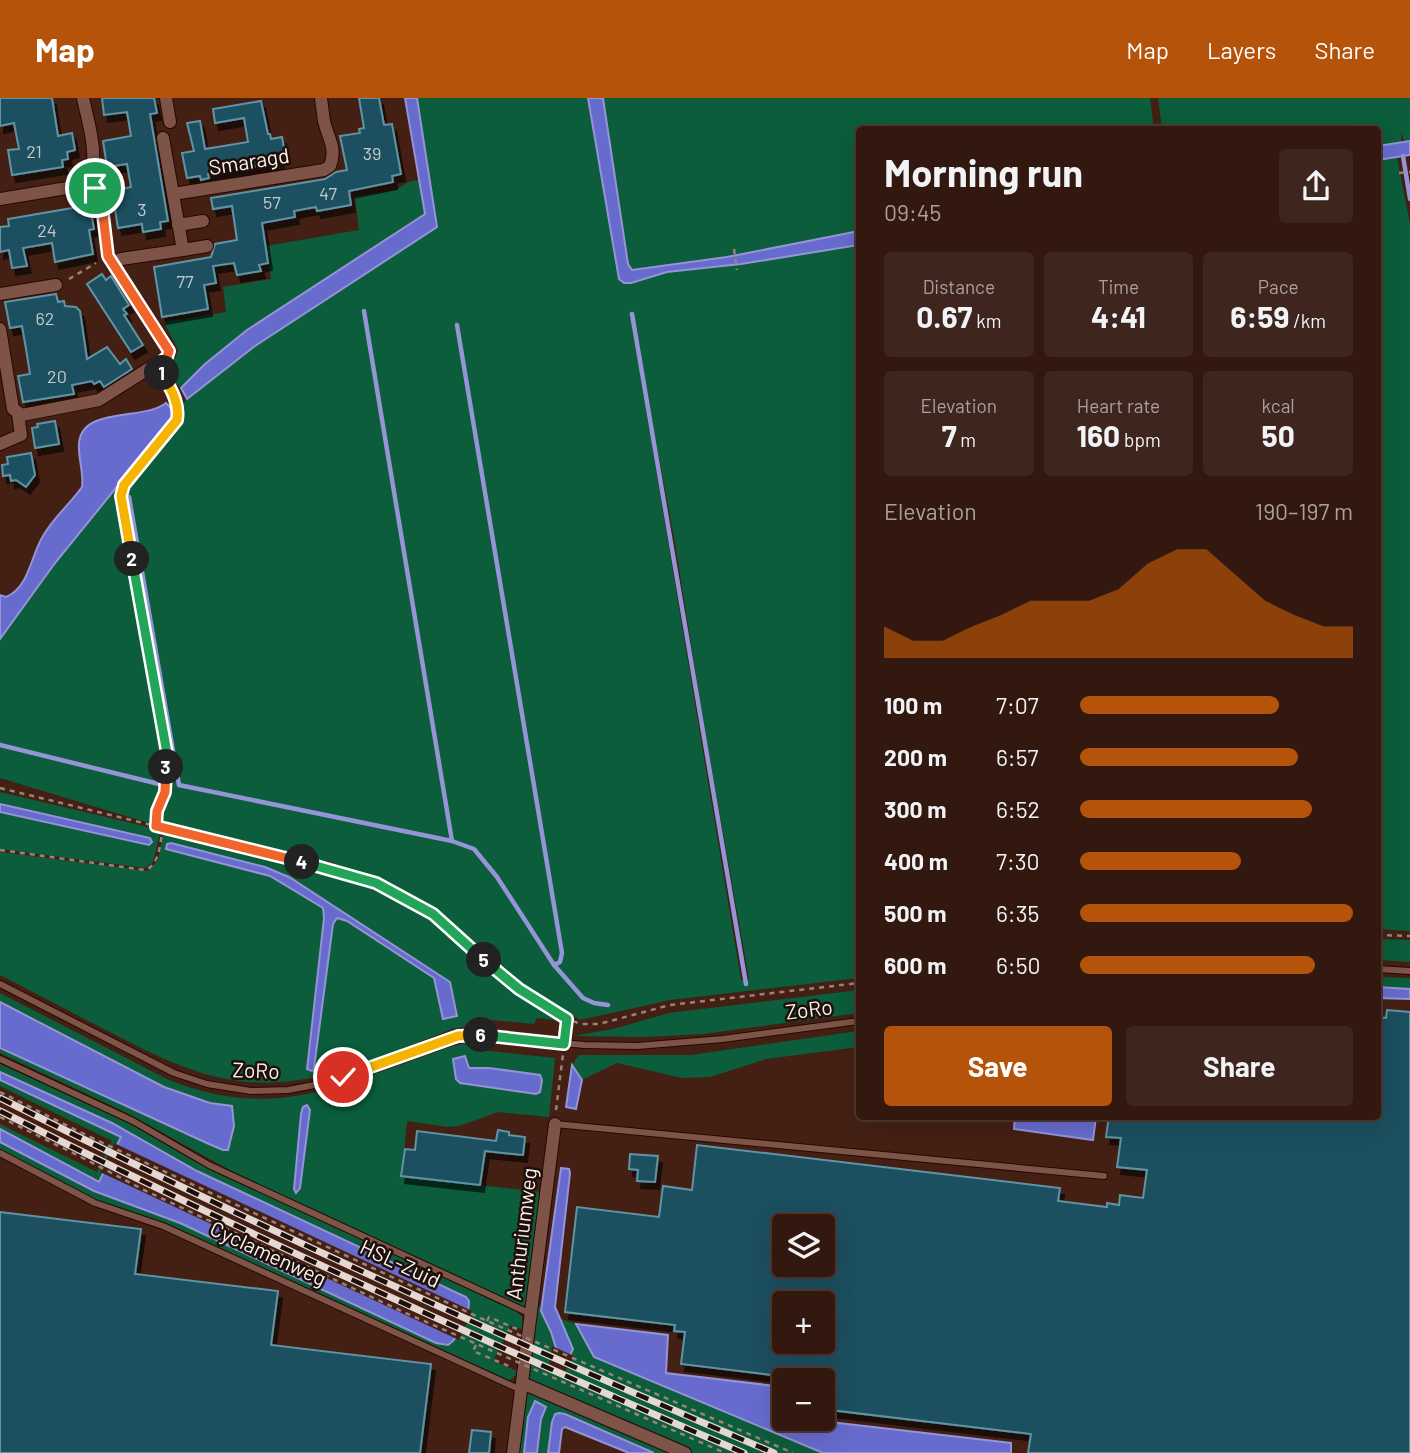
<!DOCTYPE html>
<meta charset="utf-8">
<style>
:root{--surface:#33180f;--page:#3e251d;--text:#f1f3f6;--muted:#a9a09e;--line:#4e372f;--accent:#b45309}
body{margin:0;font-family:Barlow,sans-serif;background:var(--page);color:var(--text);height:100vh;display:flex;flex-direction:column;font-size:26px;white-space:nowrap}
*{box-sizing:border-box;margin:0}
p{font-size:23px;color:var(--muted)}
.icon{flex:none;width:38px;height:38px;fill:none;stroke:currentColor;stroke-width:2;stroke-linecap:round;stroke-linejoin:round}
.map{position:relative;flex:1;overflow:hidden}
.drawer{position:absolute;left:856px;top:28px;width:525px;height:994px;display:flex;flex-direction:column;background:var(--surface);border-radius:7px;box-shadow:0 7px 28px #0002,0 0 0 2px var(--line)}
.drawer>*{flex:none}
.fabs{position:absolute;left:772px;top:1116px;display:grid;gap:14px}
.fabs a{display:grid;place-items:center;width:63px;height:63px;border-radius:7px;background:var(--surface);box-shadow:0 7px 28px #0002,0 0 0 2px var(--line);font-size:35px}
.pin{position:absolute;display:grid;place-items:center;width:60px;height:60px;color:#fff;margin:-30px;border:4px solid #fff;border-radius:50%;box-shadow:0 2px 7px #0007}
.km{position:absolute;width:35px;height:35px;margin:-18px;border-radius:50%;background:#222;color:#fff;font-size:19px;line-height:35px;text-align:center}
.round{display:grid;place-items:center;flex:none;width:74px;height:74px;border-radius:7px;background:var(--page)}
.overview{display:flex;align-items:center;justify-content:space-between;height:119px;padding:0 28px}
h1{font-size:38px;font-weight:700;line-height:52px}
.figures{display:grid;grid-template-columns:repeat(3,1fr);gap:10px;height:119px;padding:7px 28px}
.figures div{display:grid;align-content:center;border-radius:7px;background:var(--page);text-align:center}
.figures b{font-size:30px;font-weight:700}
.figures small{font-size:19px;font-weight:400}
.figures p{font-size:19px}
.chart{height:196px;padding:14px 28px}
.chart p{display:flex;justify-content:space-between}
.chart svg{width:100%;height:126px;margin-top:7px;fill:var(--accent);opacity:.7}
.button{display:flex;gap:14px;margin-top:auto;padding:14px 28px}
.button a{flex:1;height:80px;border-radius:7px;background:var(--accent);color:#fff;font-size:28px;font-weight:700;line-height:80px;text-align:center}
.button a+a{background:var(--page);color:var(--text)}
ul{padding:0 28px;list-style:none;font-size:23px}
li{display:grid;grid-template-columns:112px 84px 1fr;align-items:center;height:52px}
li i{height:18px;border-radius:9px;background:var(--accent)}
header{display:flex;align-items:center;gap:42px;box-sizing:border-box;height:98px;padding:0 35px;background:var(--accent);color:#fff}
header strong{font-size:33px}
nav{display:flex;gap:38px;margin-inline-start:auto;font-size:24px}
.map>svg:first-child{display:block}
</style>
<header>
<strong>Map</strong>
<nav><a>Map</a><a>Layers</a><a>Share</a></nav>
</header>
<div class="map">
<svg width="1410" height="1355" viewBox="0 0 1410 1355">
<defs>
<filter id="shadow"><feDropShadow dx="4" dy="7" stdDeviation="0" flood-color="#0009"/></filter>
</defs>
<rect width="100%" height="100%" fill="#442014"/>
<!-- green -->
<g fill="#0b5d3b" fill-rule="evenodd">
<path d="M417,0h171l31,181 5,3 7,1 36,-11 74,-8 118,-19v733l-189,22 -90,20 -61,-37 -23,-17 -42,-42 -47,-32 -45,-19 -34,-12h-24l-131,-34 -14,-1 -159,-48v-139l55,-76 129,-161 71,-56 182,-119 -12,-13 -11,6 -167,110 -42,34 -24,24 -14,-13 -3,-8 12,-10 2,-7 -14,-28 62,-10 -3,-25 48,-8 -5,-33 93,-16 -4,-33 41,-7 12,-8 21,-4zM632,215l43,230 28,176 46,260 -8,1 -111,-666z"/>
<polygon points="603,0 1150,0 1154,31 859,32 859,133 727,159 637,173 632,172 628,166"/>
<polygon points="1158,0 1410,0 1410,43 1404,44 1402,34 1401,44 1377,48 1377,32 1162,31"/>
<polygon points="1397,59 1410,126 1410,833 1377,831 1377,62"/>
<polygon points="0,694 161,732 153,764 145,770 0,751 0,714 149,747 152,741 0,706"/>
<path d="M164,733l176,43 54,20 45,30 75,66 48,31 -25,-3 -3,6 -51,-5 -1,8h-19l-11,2c-44,17 -95,40 -141,49 -83,16 -135,-12 -207,-49 -35,-18 -69,-36 -104,-54v-123l148,19 10,-11zM167,751l114,23 169,110 8,33 -13,5 -3,-5 -8,-37 -91,-59 -6,-1 -4,6 -19,144h-8l18,-150 -1,-10 -53,-32z"/>
<polygon points="1377,841 1410,842 1410,864 1377,862"/>
<polygon points="1377,879 1410,880 1410,891 1377,889"/>
<polygon points="859,892 859,915 703,936 646,939 573,938 613,931 669,915"/>
<path d="M0,895l167,86c89,36 146,18 233,-14 23,-8 46,-18 71,-23h9v8l75,8 -6,59 -51,-5 -39,14 -11,1 -41,-6 -5,55 139,16 -15,113 -3,1 -288,-133 -110,-61 -125,-59v-5l225,103 7,-12 2,-19 -15,-16 -32,-8 -35,-14 -152,-80z"/>
<polygon points="859,933 859,949 766,961 710,979 682,980 617,965 582,982 572,967 579,957 691,957"/>
<polygon points="0,966 127,1023 221,1076 516,1213 522,1219 523,1232 511,1227 493,1263 517,1273 517,1276 510,1282 505,1282 316,1197 171,1128 88,1099 0,1052 0,1044 94,1093 180,1125 436,1245 448,1247 333,1137 197,1073 112,1025 0,974"/>
<polygon points="0,982 121,1038 99,1084 0,1031 0,1026 97,1074 112,1043 0,988"/>
<polygon points="538,1204 551,1234 563,1273 573,1251 558,1220 576,1226 594,1259 823,1355 654,1355 565,1316 553,1318 548,1355 537,1355 541,1321 545,1309 535,1303 528,1319 524,1355 519,1355"/>
</g>
<!-- water -->
<g fill="#676bcd" stroke="#9494d7" stroke-width="2">
<polygon points="405,0 417,0 437,129 255,248 187,301 181,290 205,266 247,232 425,116"/>
<polygon points="588,0 603,0 628,166 632,172 727,159 859,133 859,147 741,166 667,174 631,185 624,185 619,181"/>
<polygon points="1410,43 1410,57 1377,62 1377,48"/>
<path d="M166,305l10,11 -121,149 -55,76v-44l6,2c23,-9 25,-42 37,-61 10,-18 27,-32 39,-49 2,-15 -4,-28 -3,-43 2,-38 65,-23 87,-41z"/>
<polygon points="0,706 150,740 152,744 149,747 0,714"/>
<polygon points="171,745 265,769 289,779 450,884 457,918 443,921 434,880 347,823 337,820 333,826 314,970 312,973 307,971 324,820 323,810 270,778 166,751 167,746"/>
<polygon points="1377,889 1410,891 1410,901 1377,900"/>
<polygon points="0,904 164,989 210,1005 232,1008 234,1028 228,1052 223,1052 209,1046 0,950"/>
<polygon points="465,958 469,970 489,970 540,977 542,982 540,994 536,996 460,985 456,981 453,961"/>
<polygon points="572,967 582,982 576,1011 566,1009"/>
<path d="M0,974l112,51 85,48 269,126 3,4c0,15 -9,36 -21,44l-12,-2 -256,-120 -86,-32 -94,-49v-13l99,53 22,-45 -121,-57z"/>
<polygon points="307,1007 310,1012 300,1090 296,1095 294,1091 301,1016 303,1009"/>
<polygon points="1015,1019 1096,1019 1093,1042 1014,1031"/>
<polygon points="561,1070 569,1071 570,1075 555,1209 573,1251 563,1273 551,1234 541,1213"/>
<polygon points="576,1226 668,1237 666,1275 784,1289 784,1321 804,1321 1011,1345 1011,1355 823,1355 594,1259"/>
<polygon points="535,1303 546,1309 541,1321 537,1355 524,1355 528,1319"/>
<polygon points="559,1315 565,1316 654,1355 629,1355 565,1329 562,1331 559,1355 548,1355 552,1324 555,1316"/>
</g>
<!-- pier -->
<g fill="#442014">
<polygon points="114,1045 472,1213 459,1242 100,1074"/>
<polygon points="552,1248 574,1258 563,1277 555,1275 549,1269"/>
</g>
<g fill="none" stroke-linecap="round" stroke-linejoin="round">
<!-- stream -->
<g stroke="#9494d7" stroke-width="4.5">
<polyline points="1403,58 1410,101"/>
<polyline points="364,213 452,743"/>
<polyline points="632,216 746,886"/>
<polyline points="457,227 562,855 560,864 554,867"/>
<polyline points="129,399 179,687 452,743 474,751 497,779 554,867 583,900 594,905 608,907"/>
<polyline points="0,647 159,686"/>
</g>
</g>
<!-- building -->
<g fill="#1c505e" stroke="#6194a4" stroke-width="2" fill-rule="evenodd" filter="url(#shadow)">
<polygon points="0,0 52,0 58,38 72,35 75,52 67,54 68,61 62,62 63,69 12,77 8,52 19,51 14,25 0,28"/>
<polygon points="102,0 154,0 157,15 150,16 168,123 160,124 161,131 143,134 142,126 118,130 112,93 131,89 129,78 127,66 107,69 103,43 131,38 127,14 104,17"/>
<polygon points="359,0 379,0 384,27 392,26 401,76 392,78 393,84 349,93 351,107 317,113 316,109 294,113 295,119 262,125 268,165 259,167 261,173 237,177 234,165 213,168 216,185 204,187 208,211 162,219 154,169 211,159 215,146 237,142 232,108 213,111 211,100 325,81 336,74 347,72 340,38 360,35 359,31 364,30"/>
<polygon points="261,3 268,36 270,36 271,41 282,39 285,56 279,58 280,64 208,76 209,80 201,82 200,78 187,80 182,55 194,53 187,25 200,23 205,51 248,44 244,20 215,25 213,11"/>
<polygon points="84,108 85,115 91,114 94,131 89,132 93,156 55,164 52,145 23,150 27,168 12,170 9,152 0,154 0,129 9,128 8,121"/>
<polygon points="102,176 106,182 111,178 129,207 123,211 127,216 124,217 143,247 131,254 87,186"/>
<polygon points="56,196 58,204 64,203 65,208 76,209 80,213 87,261 107,249 120,266 126,261 132,271 104,289 100,283 94,286 92,283 72,287 74,296 23,304 18,278 30,276 26,251 22,228 10,230 5,204"/>
<polygon points="55,323 59,346 35,350 32,330 38,329 37,326"/>
<polygon points="31,355 35,377 26,389 16,382 11,383 10,377 3,378 2,367 8,366 7,359"/>
<path d="M1387,912l23,2v441h-382l3,-19 -209,-25v-28l-141,-17 4,-32 -11,-1 1,-6 -110,-13 12,-105 82,10 4,-31 29,4 5,-45 363,43 -2,13 49,6v-4l12,2 1,-10 23,3 4,-28 -30,-3 4,-29 -15,-1 3,-21h268v-99l9,1zM784,1129h38v38h-38zM784,1206h38v38h-38z"/>
<polygon points="498,1032 509,1034 509,1037 525,1039 523,1057 485,1053 480,1087 401,1078 405,1051 415,1052 417,1033 496,1043"/>
<polygon points="630,1056 658,1058 655,1084 637,1083 638,1072 629,1071"/>
<polygon points="0,1114 141,1131 135,1176 278,1193 271,1247 431,1266 420,1355 0,1355"/>
<polygon points="472,1332 491,1334 489,1355 469,1355"/>
</g>
<g fill="none" stroke-linecap="round" stroke-linejoin="round">
<!-- lane casing -->
<g stroke="#280701" stroke-width="8">
<g id="lane">
<polyline points="1377,871 1410,873"/>
<polyline points="0,886 174,975 207,986 251,993 288,992 325,985 468,936 584,947 637,948 723,941 859,923"/>
<polyline points="0,961 133,1023 209,1067 531,1216"/>
<polyline points="555,1026 1104,1078"/>
<polyline points="0,1055 95,1105 163,1128 521,1292"/>
</g>
</g>
<!-- street casing -->
<g stroke="#280701" stroke-width="14">
<g id="street">
<polyline points="166,0 170,24"/>
<polyline points="163,40 173,96"/>
<path d="M0,101l73,-12c35,-9 15,-63 10,-89"/>
<polyline points="178,127 203,123"/>
<polyline points="183,152 207,148"/>
<path d="M112,165l9,-4 62,-9 -10,-56 151,-24 6,-4c7,-18 -2,-28 -6,-45 -1,-7 -2,-15 -3,-23"/>
<polyline points="0,196 56,187"/>
<polyline points="0,231 13,311 22,317 99,302 167,259 169,253 165,246 108,158 101,100 88,82"/>
<polyline points="0,346 21,337 18,316"/>
<polyline points="522,1285 685,1355"/>
<polyline points="513,1355 555,1026"/>
</g>
</g>
<!-- path -->
<g stroke="#9a827a" stroke-width="2.5" stroke-dasharray="5 5" stroke-linecap="butt">
<polyline points="1399,75 1410,74"/>
<polyline points="734,151 737,172"/>
<polyline points="69,181 96,165"/>
<polyline points="0,690 311,766 376,785 433,816 519,891 567,921 581,926 599,926 670,907 859,885"/>
<polyline points="156,728 157,713 165,694 167,655 121,398 124,387 177,322 177,305 163,277"/>
<path d="M0,752l145,20c15,-5 15,-28 18,-42"/>
<polyline points="1377,837 1410,838"/>
<polyline points="566,936 567,921"/>
<polyline points="0,994 90,1039"/>
<polyline points="556,1012 563,956"/>
<polyline points="0,1019 81,1059"/>
<polyline points="487,1223 489,1219 517,1231"/>
<polyline points="476,1247 473,1253 511,1269"/>
</g>
<!-- lane -->
<use href="#lane" stroke="#7d5447" stroke-width="6"/>
<!-- street -->
<use href="#street" stroke="#7d5447" stroke-width="12"/>
<!-- rail casing -->
<g stroke="#e5d7d2" stroke-width="7">
<g id="rail">
<path d="M0,1000c254,127 512,244 774,355"/>
<path d="M0,1013c244,122 493,235 744,342"/>
</g>
</g>
<!-- rail -->
<use href="#rail" stroke="#1f0f0a" stroke-width="4.5" stroke-dasharray="13" stroke-linecap="butt"/>
<!-- path-bridge -->
<g stroke="#9a827a" stroke-width="2.5" stroke-dasharray="5 5" stroke-linecap="butt">
<polyline points="90,1039 487,1223 793,1355"/>
<polyline points="81,1059 144,1092 399,1212 725,1355"/>
</g>
</g>
<g fill="none" stroke-linecap="round" stroke-linejoin="round">
<!-- split-1 casing -->
<g stroke="#fff" stroke-width="14">
<polyline id="split-1" points="95,90 101,100 108,158 169,253 167,259 157,267 162,275"/>
</g>
<!-- split-2 casing -->
<g stroke="#fff" stroke-width="14">
<path id="split-2" d="M132,461l-11,-63 3,-11 53,-65c3,-18 -7,-32 -15,-47"/>
</g>
<!-- split-3 casing -->
<g stroke="#fff" stroke-width="14">
<polyline id="split-3" points="132,461 167,655 166,669"/>
</g>
<!-- split-4 casing -->
<g stroke="#fff" stroke-width="14">
<polyline id="split-4" points="166,669 165,694 157,713 156,728 302,764"/>
</g>
<!-- split-5 casing -->
<g stroke="#fff" stroke-width="14">
<polyline id="split-5" points="302,764 376,785 433,816 484,862"/>
</g>
<!-- split-6 casing -->
<g stroke="#fff" stroke-width="14">
<polyline id="split-6" points="481,937 564,946 567,921 519,891 484,862"/>
</g>
<!-- split-7 casing -->
<g stroke="#fff" stroke-width="14">
<polyline id="split-7" points="343,979 458,938 481,937"/>
</g>
<!-- split-1 -->
<use href="#split-1" stroke="#f0652b" stroke-width="9"/>
<!-- split-2 -->
<use href="#split-2" stroke="#f5b400" stroke-width="9"/>
<!-- split-3 -->
<use href="#split-3" stroke="#22a559" stroke-width="9"/>
<!-- split-4 -->
<use href="#split-4" stroke="#f0652b" stroke-width="9"/>
<!-- split-5 -->
<use href="#split-5" stroke="#22a559" stroke-width="9"/>
<!-- split-6 -->
<use href="#split-6" stroke="#22a559" stroke-width="9"/>
<!-- split-7 -->
<use href="#split-7" stroke="#f5b400" stroke-width="9"/>
</g>
<g text-anchor="middle" stroke-width="5" stroke-linejoin="round" paint-order="stroke">
<!-- number labels -->
<g font-size="18" fill="#c4caca">
<text x="34" y="60">21</text>
<text x="372" y="62">39</text>
<text x="328" y="102">47</text>
<text x="272" y="111">57</text>
<text x="142" y="118">3</text>
<text x="47" y="139">24</text>
<text x="185" y="190">77</text>
<text x="45" y="227">62</text>
<text x="57" y="285">20</text>
</g>
<!-- street labels -->
<g font-size="21" fill="#fcf2ee" stroke="#1f0f0a">
<text transform="translate(249 64) rotate(-9)" y="7">Smaragd</text>
<text transform="translate(809 912) rotate(-7)" y="7">ZoRo</text>
<text transform="translate(256 973) rotate(2)" y="7">ZoRo</text>
<text transform="translate(522 1136) rotate(-83)" y="7">Anthuriumweg</text>
<text transform="translate(268 1156) rotate(25)" y="7">Cyclamenweg</text>
<text transform="translate(400 1166) rotate(25)" y="7">HSL-Zuid</text>
</g>
</g>
</svg>
<div class="fabs">
<a><svg class="icon" aria-label="layers" viewBox="0 0 24 24"><path d="M12 4l9 5-9 5-9-5zM3 14l9 5 9-5"/></svg></a>
<a>+</a>
<a>−</a>
</div>
<div class="pin" style="left:95px;top:90px;background:#1e9e55"><svg class="icon" aria-label="arrive" viewBox="0 0 24 24"><path d="M6 21V4h12l-3 4 3 4H6"/></svg></div>
<div class="pin" style="left:343px;top:979px;background:#d93025"><svg class="icon" aria-label="check" viewBox="0 0 24 24"><path d="M5 12l5 5 9-10"/></svg></div>
<b class="km" style="left:162px;top:275px">1</b>
<b class="km" style="left:132px;top:461px">2</b>
<b class="km" style="left:166px;top:669px">3</b>
<b class="km" style="left:302px;top:764px">4</b>
<b class="km" style="left:484px;top:862px">5</b>
<b class="km" style="left:481px;top:937px">6</b>
<section class="drawer">
<div class="overview"><div><h1>Morning run</h1><p>09:45</p></div><a class="round"><svg class="icon" aria-label="share" viewBox="0 0 24 24"><path d="M12 15V3M7 8l5-5 5 5M5 13v7h14v-7"/></svg></a></div>
<div class="figures">
<div><p>Distance</p><b>0.67<small> km</small></b></div>
<div><p>Time</p><b>4:41</b></div>
<div><p>Pace</p><b>6:59<small> /km</small></b></div>
</div>
<div class="figures">
<div><p>Elevation</p><b>7<small> m</small></b></div>
<div><p>Heart rate</p><b>160<small> bpm</small></b></div>
<div><p>kcal</p><b>50</b></div>
</div>
<div class="chart"><p><span>Elevation</span>190–197 m</p>
<svg viewBox="0 0 160 44" preserveAspectRatio="none"><path d="M0 44V33L10 38L20 38L30 33L40 29L50 24L60 24L70 24L80 20L90 11L100 6L110 6L120 15L130 24L140 29L150 33L160 33V44z"/></svg>
</div>
<ul>
<li><b>100 m</b>7:07<i style="width:73%"></i></li>
<li><b>200 m</b>6:57<i style="width:80%"></i></li>
<li><b>300 m</b>6:52<i style="width:85%"></i></li>
<li><b>400 m</b>7:30<i style="width:59%"></i></li>
<li><b>500 m</b>6:35<i style="width:100%"></i></li>
<li><b>600 m</b>6:50<i style="width:86%"></i></li>
</ul>
<div class="button"><a>Save</a><a>Share</a></div>
</section>
</div>
